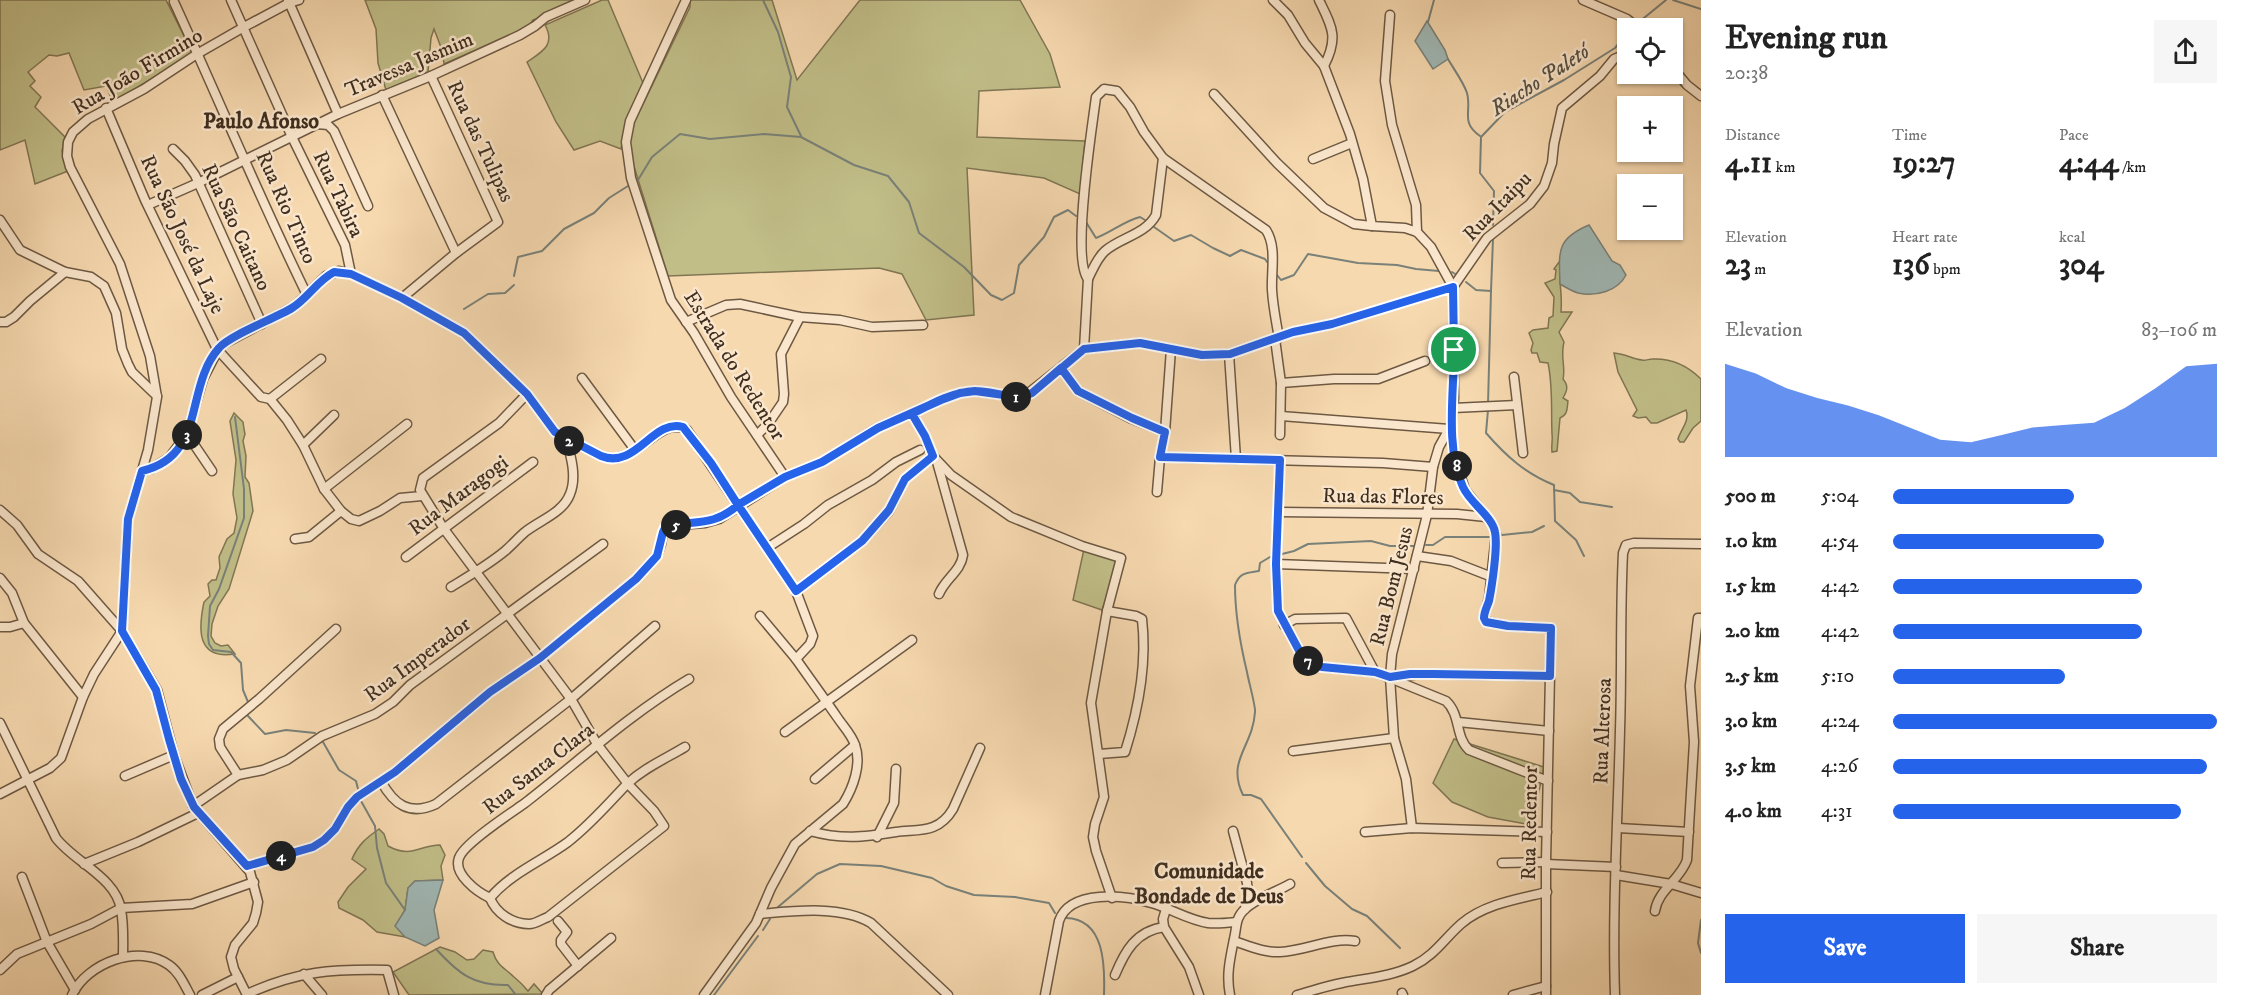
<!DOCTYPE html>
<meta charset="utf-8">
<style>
:root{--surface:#fff;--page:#f6f6f6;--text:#222;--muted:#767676;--accent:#2563eb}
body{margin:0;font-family:"IM FELL DW Pica",serif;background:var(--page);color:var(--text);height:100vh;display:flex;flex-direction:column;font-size:22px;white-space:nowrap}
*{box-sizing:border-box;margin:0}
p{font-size:20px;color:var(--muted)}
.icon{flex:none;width:33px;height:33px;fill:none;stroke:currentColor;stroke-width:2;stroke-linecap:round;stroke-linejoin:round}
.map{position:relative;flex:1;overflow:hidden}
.drawer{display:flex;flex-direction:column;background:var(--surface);width:540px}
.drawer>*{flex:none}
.buttons{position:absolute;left:1617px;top:18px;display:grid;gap:12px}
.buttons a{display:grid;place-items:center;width:66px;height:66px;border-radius:0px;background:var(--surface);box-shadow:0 2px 4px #0004;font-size:30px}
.pin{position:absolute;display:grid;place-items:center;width:51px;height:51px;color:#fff;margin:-26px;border:3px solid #fff;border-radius:50%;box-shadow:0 2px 6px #0007}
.km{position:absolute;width:30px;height:30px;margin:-15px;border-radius:50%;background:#222;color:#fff;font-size:16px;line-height:30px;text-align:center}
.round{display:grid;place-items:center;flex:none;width:63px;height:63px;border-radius:0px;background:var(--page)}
.summary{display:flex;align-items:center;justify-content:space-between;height:102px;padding:0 24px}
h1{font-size:33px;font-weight:700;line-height:45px}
.stats{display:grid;grid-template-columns:repeat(3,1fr);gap:9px;height:102px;padding:6px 24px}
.stats div{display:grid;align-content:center}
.stats b{font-size:30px;font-weight:700}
.stats small{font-size:16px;font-weight:400}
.stats p{font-size:16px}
.chart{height:168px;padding:12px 24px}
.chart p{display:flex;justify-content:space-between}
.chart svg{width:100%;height:108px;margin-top:6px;fill:var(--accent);opacity:.7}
.cta{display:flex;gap:12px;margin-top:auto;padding:12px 24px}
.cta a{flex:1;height:69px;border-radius:0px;background:var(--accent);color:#fff;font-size:24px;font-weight:700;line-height:69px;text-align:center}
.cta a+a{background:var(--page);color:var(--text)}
ul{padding:0 24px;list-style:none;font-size:20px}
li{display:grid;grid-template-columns:96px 72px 1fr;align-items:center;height:45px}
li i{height:15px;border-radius:8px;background:var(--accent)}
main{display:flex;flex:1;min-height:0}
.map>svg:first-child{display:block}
</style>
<main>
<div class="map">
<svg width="1701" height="995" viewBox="0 0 1701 995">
<rect width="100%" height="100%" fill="#f7d9b0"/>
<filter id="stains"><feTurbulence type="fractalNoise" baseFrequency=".00333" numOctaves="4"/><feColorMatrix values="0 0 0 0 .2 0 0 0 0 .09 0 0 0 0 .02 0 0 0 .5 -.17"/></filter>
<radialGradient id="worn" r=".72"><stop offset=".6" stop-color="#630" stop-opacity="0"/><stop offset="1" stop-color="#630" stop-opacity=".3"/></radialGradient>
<!-- green -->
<g fill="#c1be88" stroke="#807654" stroke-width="1.5">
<polygon points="0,0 166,0 193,54 113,102 106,86 84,90 69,53 57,56 49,55 28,72 35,81 30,86 41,97 35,107 65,137 62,151 68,171 35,184 25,140 0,150"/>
<polygon points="365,0 574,0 547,12 540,18 533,20 528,27 444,64 442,50 434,29 431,38 428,72 386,90 378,63 376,29"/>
<path d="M602,0h6l35,83 -18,45 -4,21 -21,-8 -26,9 -18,-28 -29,-60c15,-10 29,-17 18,-37z"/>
<polygon points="690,0 772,0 797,80 860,0 1020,0 1050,54 1060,87 979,91 977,137 1085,141 1080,194 1044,178 967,168 974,315 926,320 902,274 879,268 668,276 632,160 630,144 633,125 690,7"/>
<path d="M1559,262c3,7 0,12 1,20 1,10 2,19 1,30h11l-13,20 5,10c-4,15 2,25 -1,37 6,7 4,12 0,19l5,3c-1,7 0,14 -8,17l-3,33 -5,1c-1,-6 1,-12 0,-18 -1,-24 1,-48 -4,-71l-8,-1 -3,-9h-5l-1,-3 2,-7 -4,-10 4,-3 15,-2 1,-10 4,-2 1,-19 -9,-14 10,-4 1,-9 -2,-1z"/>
<path d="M1614,353c12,1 18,6 28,7 3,1 7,-1 10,-1 19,-1 36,7 49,20v42l-8,7 -9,14h-4l-2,-3c3,-10 12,-18 8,-29l-29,13h-6l-5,-6 -8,1 -5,-2 4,-6 -19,-38z"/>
<path d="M234,413l9,9 1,7 1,5 -2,7 3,15 -1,21 4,6 4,28 -24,78 -11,17 -6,18 -1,12 4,7 6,3 7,-1 7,9c-38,6 -37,-24 -31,-52l6,-6 -2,-12 4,-4h4l4,-12 -1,-11 8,-18 7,-6 3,-15 -4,-24 3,-34 -6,-39z"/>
<polygon points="1084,549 1120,560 1102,610 1073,600"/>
<polygon points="1454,739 1544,767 1532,825 1488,817 1452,802 1433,783"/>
<path d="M379,829l5,5 4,12c24,13 31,-1 52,-1l5,10 -4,11 2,14 -28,1 -7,7 -3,22 -9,16 9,11 -28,-5 -14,-12 -24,-12 -1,-6 10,-15 18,-18 -14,-10c6,-14 14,-21 27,-30z"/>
<path d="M440,947l15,5 12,8 7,-1 9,-9 10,2c4,14 12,16 21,25 5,4 10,9 14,14l6,-7 9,10 -134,1 -16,-23z"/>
</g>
<!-- water -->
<g fill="#a0b8b5" stroke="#798179" stroke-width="1.5">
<polygon points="1427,21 1445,50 1448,59 1433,69 1415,41"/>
<path d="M1589,225l23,36 8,4 6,10c-8,16 -30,22 -48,18 -6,-2 -13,-6 -18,-9 -1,-33 -4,-45 29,-59z"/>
<polygon points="443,880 434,910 439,938 425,946 405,937 395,926 405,910 408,888 415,881"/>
</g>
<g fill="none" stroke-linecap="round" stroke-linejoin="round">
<!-- stream -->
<g stroke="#798179" stroke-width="2">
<polyline points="763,0 778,32 784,53 791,77 787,107 801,136"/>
<polyline points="1673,0 1701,9"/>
<polyline points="1428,22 1434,0"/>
<polyline points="1639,22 1666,0"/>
<path d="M1448,59c5,9 16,24 19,34 5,18 -7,29 13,43"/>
<polyline points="638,180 652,157 680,134 710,139 764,134 801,137 854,165 888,176 909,202 919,233 964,267 991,295 1002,300 1014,293 1019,265 1044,237 1054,217 1068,210 1076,216"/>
<path d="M1086,222l10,16c16,-6 28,-17 44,-21l5,3"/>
<polyline points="1493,225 1494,191 1480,173 1481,137 1505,112 1564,80 1615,48 1628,32"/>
<polyline points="1154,227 1174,241 1191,235 1213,248 1230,256 1241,250 1265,259 1267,262"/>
<polyline points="1452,272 1457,275"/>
<polyline points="1277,275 1281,280 1294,275 1308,254 1358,263 1397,265 1416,269 1439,271"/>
<polyline points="514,276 518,257 542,251 564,229 594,213 609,198 628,186"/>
<polyline points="1466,282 1476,290 1491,291 1493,239"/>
<polyline points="464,309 488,294 505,293 514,285"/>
<polyline points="1488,404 1491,291"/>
<path d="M1488,410l-2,23c21,24 39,40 68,52l1,36 21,19 8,16"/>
<polyline points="235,417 244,489 244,518 219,589 210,606 208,636 209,644 213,650 231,652 241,663 243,690 248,702"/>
<polyline points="1554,490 1570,493 1580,502 1612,507"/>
<polyline points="1502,535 1532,532 1544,526"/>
<polyline points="1426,545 1433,545 1445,537 1491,537"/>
<polyline points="1282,554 1294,551 1308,544 1371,541 1390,546 1414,546"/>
<path d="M1270,557l-10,6 -1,8c-12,2 -19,1 -24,14 0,29 5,58 12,87 1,7 9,35 8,40 -2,35 -29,48 -12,83h8l10,4 41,58"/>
<polyline points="248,716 265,734 286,730 315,733"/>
<polyline points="323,742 339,770 356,781 358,789"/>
<polyline points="361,801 375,826 377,848 386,883 405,910"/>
<polyline points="1306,863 1325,886 1352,909 1367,916 1400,948"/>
<polyline points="778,907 817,874 840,864 881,866 932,878 946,886 974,895 1015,897 1049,903 1055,913"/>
<path d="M1066,918c39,1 39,48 38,77"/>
<polyline points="1701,920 1698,943 1701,953"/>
<polyline points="763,930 770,919"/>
<path d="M436,949c22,24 37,37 72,36l8,10"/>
<polyline points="714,995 758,936"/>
</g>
<!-- minor casing -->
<g stroke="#6d5943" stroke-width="11">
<g id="minor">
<polyline points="231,0 292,137 345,245 351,274"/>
<polyline points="288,0 338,114"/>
<polyline points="686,0 630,121 626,142 631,178 671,300 694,333 731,397 785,477"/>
<polyline points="1273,0 1288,15 1305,43 1324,66 1350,134 1363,179 1372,226 1405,228 1417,232 1431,247 1453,287 1454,398 1451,429 1454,455 1465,490 1492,524 1496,534 1489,598 1484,616 1485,621 1508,626 1551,628 1546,862 1546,995"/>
<path d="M1319,0c13,27 20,37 5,66"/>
<polyline points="1583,0 1627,19 1638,28"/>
<path d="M174,2c45,98 86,197 133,293"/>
<polyline points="1390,15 1385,81 1392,125 1416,205 1417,232"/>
<polyline points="1672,67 1687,85 1701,96"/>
<polyline points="1214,94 1277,163 1324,208 1354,224 1372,226"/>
<polyline points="382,95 456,253"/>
<polyline points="106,108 145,200 217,349 261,397 270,399 287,420 303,445 324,489 341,511 351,519 359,521 380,511 400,498 422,496"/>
<polyline points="317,124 328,125 334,131 368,206"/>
<polyline points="173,149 185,161 195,175 262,324"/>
<polyline points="1313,159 1352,143"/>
<polyline points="148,205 198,183 338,114 431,76 520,35 535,26 546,17 585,0"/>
<polyline points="0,220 20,250 65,272 91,277 104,286 116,313 122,349 128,364 132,372 157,396"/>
<path d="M1088,279c5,-10 9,-21 17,-28 16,-14 40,-16 51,-36l7,-57"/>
<polyline points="402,298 456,253 498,222 431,76"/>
<polyline points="0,322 6,322 14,317 30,301 65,272"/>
<polyline points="686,322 726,305 740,304 800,317 840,320 872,327 923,325"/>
<polyline points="1275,339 1281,383 1280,435"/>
<path d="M1084,349l4,-70c-17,-20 4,-151 8,-182l8,-8 13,2 13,16 14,25 19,26 103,72c11,17 5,41 6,60 1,16 4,32 7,48"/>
<polyline points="1229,354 1236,459"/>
<polyline points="1061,368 1078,391 1132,419 1165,432"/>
<polyline points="1514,377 1523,453"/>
<polyline points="582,378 635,450"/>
<polyline points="1281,383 1334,379 1378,379 1425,361"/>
<path d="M527,394l-28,29 -76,55 -3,12 24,39 127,170 26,45 31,40 26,27 10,15 -116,91c-6,2 -12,7 -19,7 -17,0 -33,-11 -39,-26 21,-25 52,-37 78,-56 22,-17 40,-38 59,-58 17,-16 38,-25 58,-37"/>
<polyline points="270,399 321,359"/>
<polyline points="1453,408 1517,405"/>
<polyline points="1281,416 1449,429"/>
<polyline points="187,434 212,471"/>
<polyline points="757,435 768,424 783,402 784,394 781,354 800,317"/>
<polyline points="303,445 334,415"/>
<polyline points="933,456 951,475 1011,517 1082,546 1121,558 1107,611 1091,703 1104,797 1095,824 1093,837 1096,851 1112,898"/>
<polyline points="1160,457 1383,463 1433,467"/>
<path d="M1280,460l-4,104 2,47 24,45 8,7 12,4 53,5 71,29c15,14 9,36 23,49l79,31"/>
<path d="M937,462l26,93c-2,16 -18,24 -24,39"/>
<path d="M142,471l9,-2 18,-11 18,-24 16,-55 17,-33 75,-40 31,-30 13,-5 12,3 51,24 62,35 63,61 28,38 46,24c35,14 58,-43 86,-26l109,161 17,45 -3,8 -14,15c14,20 28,39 41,58 6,9 15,18 18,28 7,19 -2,43 -12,59l-48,40 -24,44 -15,35 -52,72"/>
<polyline points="324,489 407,424"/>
<polyline points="1157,492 1160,457 1165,432 1171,349"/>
<polyline points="0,510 17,525 38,554 78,581 122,631 157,690 174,755 193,806 250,872 258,902 256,913 253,923 235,945 231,957 234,969 247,995"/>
<polyline points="1279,512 1457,514 1486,517"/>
<polyline points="295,539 309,537 341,511"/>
<polyline points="767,548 804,524 828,505 872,480 896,462 920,450"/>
<polyline points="1417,556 1451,561 1492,577"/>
<polyline points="406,557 533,462"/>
<polyline points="1276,564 1414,569"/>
<polyline points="0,578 12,593 24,623 83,697"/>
<path d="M451,587c18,-11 37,-22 54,-36 7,-6 13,-13 20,-19 15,-12 38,-19 45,-38 7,-17 1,-38 -4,-55"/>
<polyline points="796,591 862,541 889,511 905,479 933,456 925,436 912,414"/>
<polyline points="760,616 796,659"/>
<polyline points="1284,625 1295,619 1346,618 1375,672"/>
<polyline points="0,627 10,627 24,623"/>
<polyline points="1391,677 1421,674 1550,676"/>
<polyline points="1458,722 1549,731"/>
<path d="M0,723l56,115c18,24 61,40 65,72 3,15 2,32 2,47"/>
<polyline points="785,732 912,640"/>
<polyline points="1293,751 1394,738"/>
<path d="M1099,754l26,-2c13,-41 22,-90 17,-133l-6,-3 -29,-5"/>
<polyline points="238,775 220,747 219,739 223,729 259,699 336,629"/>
<polyline points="125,776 174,755"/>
<polyline points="815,779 855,745"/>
<path d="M381,781c13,24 29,35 55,23l135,-105 84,-73"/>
<polyline points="0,794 50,768 61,758 83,697 94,674 122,631 128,519 148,450 157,397 150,356 120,264 70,167 67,156 68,142 73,132 88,119 144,89 197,54 244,27 289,3 299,0"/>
<polyline points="193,806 238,775 263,770 287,760 322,736 375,714 393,702 410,685 603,544"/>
<polyline points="1412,828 1406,779 1394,738 1390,677 1392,654 1427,515 1433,467 1439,447 1449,429 1451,429"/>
<polyline points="1618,828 1689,832"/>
<path d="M810,831c32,9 54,6 86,1 23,-3 42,2 57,-23l27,-61"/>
<polyline points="1233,831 1247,883 1248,892 1245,909"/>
<polyline points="1365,832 1412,828 1547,832"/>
<polyline points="877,837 894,803 896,769"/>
<polyline points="1502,863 1546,862"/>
<polyline points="84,864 138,842 198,813"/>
<polyline points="1546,864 1616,867"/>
<polyline points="247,866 313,847 324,840 335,829 348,807 357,797 395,772 490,692 540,658 636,579 657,556 661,544 663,533 666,526 705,523 719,519 785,477 822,462 877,428 941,400 960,393 975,391 1011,396 1026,395 1084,349 1140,343 1202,355 1229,354 1293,332 1332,324 1453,287 1487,238 1530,204 1544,186 1552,163 1554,144 1562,108 1600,76 1614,59 1628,53"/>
<polyline points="1616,875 1671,884 1701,893"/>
<polyline points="22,877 47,942 75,990"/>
<path d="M490,898c-13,-6 -37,-24 -31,-40 4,-14 52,-45 66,-55 54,-42 105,-89 164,-124"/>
<polyline points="1166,909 1163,919 1164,927 1189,967 1199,995"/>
<path d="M1655,911c3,-21 25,-31 32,-51l7,-118 -4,-56 8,-68h3"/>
<path d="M760,914c33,-3 81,-9 111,9l77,72"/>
<polyline points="558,921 567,932 561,940 561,944 578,966"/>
<path d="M1234,941c15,5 30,12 46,11 25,-1 51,-15 75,-11"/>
<polyline points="0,970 17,954 91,924 121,908 192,904 254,882"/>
<polyline points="304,974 322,995"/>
<path d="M1115,975c10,-24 21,-44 49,-48"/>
<polyline points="1402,993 1403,995"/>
<path d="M247,994c51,-23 84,-25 140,-24l7,25"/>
<path d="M72,995c15,-32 67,-52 97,-30 10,7 15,19 21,30"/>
<polyline points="202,995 238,977"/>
<polyline points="546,995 549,990 611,938"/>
<path d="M1045,995l14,-74c11,-32 66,-26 92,-18 19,5 37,17 57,20 9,1 18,0 28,-1"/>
<path d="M1230,995c-4,-20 0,-36 4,-56 3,-12 1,-21 11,-30 12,-11 31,-17 45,-25"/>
<path d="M1297,995c15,-4 29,-9 45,-12 24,-5 48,-6 71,-17 21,-10 31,-27 48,-42 23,-20 57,-25 86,-32"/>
<polyline points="1513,995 1546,986"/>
<path d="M1615,995c-3,-88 3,-177 5,-265 2,-59 0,-118 3,-177l3,-8 8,-2 67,1"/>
</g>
</g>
<!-- minor -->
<use href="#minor" stroke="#fae6cc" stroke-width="8"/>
</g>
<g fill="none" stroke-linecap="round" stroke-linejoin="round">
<!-- route casing -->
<g stroke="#fff" stroke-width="12">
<path id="route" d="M1454,350l-1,-63 -121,37 -39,8 -63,22 -28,1 -62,-12 -56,6 -52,44 -13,4 -44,-6 -15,2 -19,7 -63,28 -56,34 -37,15 -47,28 -27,-42 -28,-36c-30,-9 -47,43 -82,29l-46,-24 -28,-38 -63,-61 -62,-35 -51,-24 -17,-2c-17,9 -26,26 -42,36 -18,11 -62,27 -73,40 -35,39 -12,108 -77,123l-14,48 -6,112 34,59 13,49 12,40 13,28 53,59 66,-19 11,-7 11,-11 13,-22 9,-10 38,-25 95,-80 50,-34 96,-79 21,-23 6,-24 3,-6c30,-6 47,1 72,-21l58,86 66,-50 27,-31 16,-31 28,-23 -8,-20 -13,-22c19,-10 40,-22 63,-23 20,0 38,10 57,2l29,-25 17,23 54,27 33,14 -5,25 120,3 -4,104 2,47 24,45 9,7 11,4 53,5 15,5 20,-3h23l117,2 1,-48 -43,-2 -22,-4 -2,-4c0,-6 3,-11 5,-17 3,-15 9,-55 6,-69 -3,-16 -25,-29 -32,-45 -18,-40 -9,-94 -9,-137"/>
</g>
<!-- route -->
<use href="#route" stroke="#2563eb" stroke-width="8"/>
</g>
<g text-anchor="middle" stroke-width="5" stroke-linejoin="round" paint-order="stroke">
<!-- street labels -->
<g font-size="21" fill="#3f2e1f" stroke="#fae6cc">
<text transform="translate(409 64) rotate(-23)" y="7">Travessa Jasmim</text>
<text transform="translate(137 71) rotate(-31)" y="7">Rua João Firmino</text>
<text transform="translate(481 141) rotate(65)" y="7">Rua das Tulipas</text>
<text transform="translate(339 194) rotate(65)" y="7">Rua Tabira</text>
<text transform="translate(1497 206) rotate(-46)" y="7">Rua Itaipu</text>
<text transform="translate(287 207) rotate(66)" y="7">Rua Rio Tinto</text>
<text transform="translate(237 227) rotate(65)" y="7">Rua São Caitano</text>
<text transform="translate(183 234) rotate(65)" y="7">Rua São José da Laje</text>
<text transform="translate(735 365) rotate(58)" y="7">Estrada do Redentor</text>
<text transform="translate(458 495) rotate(-37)" y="7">Rua Maragogi</text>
<text transform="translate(1383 496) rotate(1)" y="7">Rua das Flores</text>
<text transform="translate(1391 586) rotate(-76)" y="7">Rua Bom Jesus</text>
<text transform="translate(417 659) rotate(-37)" y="7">Rua Imperador</text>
<text transform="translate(1602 731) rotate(-88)" y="7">Rua Alterosa</text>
<text transform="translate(538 768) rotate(-38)" y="7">Rua Santa Clara</text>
<text transform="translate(1529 823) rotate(-89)" y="7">Rua Redentor</text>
</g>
<!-- water labels -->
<g font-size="22" font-style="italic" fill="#575044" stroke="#fae6cc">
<text transform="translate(1539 79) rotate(-33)" y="8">Riacho Paletó</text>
</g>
<!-- neighbourhood labels -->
<g font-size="22" font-weight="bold" fill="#3f2e1f" stroke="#fae6cc">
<text x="261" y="128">Paulo Afonso</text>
<text x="1209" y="878">Comunidade<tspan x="1209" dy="25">Bondade de Deus</tspan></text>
</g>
</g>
<rect width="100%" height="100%" filter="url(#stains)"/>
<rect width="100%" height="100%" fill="url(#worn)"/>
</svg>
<div class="buttons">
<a><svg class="icon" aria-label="locate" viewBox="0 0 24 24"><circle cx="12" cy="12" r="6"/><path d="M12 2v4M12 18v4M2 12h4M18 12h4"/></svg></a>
<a>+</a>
<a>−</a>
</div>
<div class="pin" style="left:1454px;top:350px;background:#1e9e55"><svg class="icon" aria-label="arrive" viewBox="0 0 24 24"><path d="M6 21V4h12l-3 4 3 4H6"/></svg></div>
<b class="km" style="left:1016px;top:397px">1</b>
<b class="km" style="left:569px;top:441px">2</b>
<b class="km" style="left:187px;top:435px">3</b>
<b class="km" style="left:281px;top:856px">4</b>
<b class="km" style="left:676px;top:525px">5</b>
<b class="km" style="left:1308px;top:661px">7</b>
<b class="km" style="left:1457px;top:466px">8</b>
</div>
<section class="drawer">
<div class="summary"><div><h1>Evening run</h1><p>20:38</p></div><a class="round"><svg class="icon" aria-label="share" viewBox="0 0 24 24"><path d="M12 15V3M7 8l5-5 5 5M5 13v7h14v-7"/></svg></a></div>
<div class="stats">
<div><p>Distance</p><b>4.11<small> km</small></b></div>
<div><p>Time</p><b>19:27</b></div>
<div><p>Pace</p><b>4:44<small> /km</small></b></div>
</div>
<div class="stats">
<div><p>Elevation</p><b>23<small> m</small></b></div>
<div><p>Heart rate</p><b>136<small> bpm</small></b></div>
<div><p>kcal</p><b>304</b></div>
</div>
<div class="chart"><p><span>Elevation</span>83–106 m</p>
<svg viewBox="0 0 160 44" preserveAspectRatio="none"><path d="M0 44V6L10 10L20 16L30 20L40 23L50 27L60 32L70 37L80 38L90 35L100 32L110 31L120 30L130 24L140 16L150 7L160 6V44z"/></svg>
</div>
<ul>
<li><b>500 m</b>5:04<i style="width:56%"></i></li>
<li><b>1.0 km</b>4:54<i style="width:65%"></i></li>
<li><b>1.5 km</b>4:42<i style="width:77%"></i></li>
<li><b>2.0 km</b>4:42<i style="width:77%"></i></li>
<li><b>2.5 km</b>5:10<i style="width:53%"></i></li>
<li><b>3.0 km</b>4:24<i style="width:100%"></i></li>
<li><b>3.5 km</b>4:26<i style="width:97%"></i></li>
<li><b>4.0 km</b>4:31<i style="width:89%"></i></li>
</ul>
<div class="cta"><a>Save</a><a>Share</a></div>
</section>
</main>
